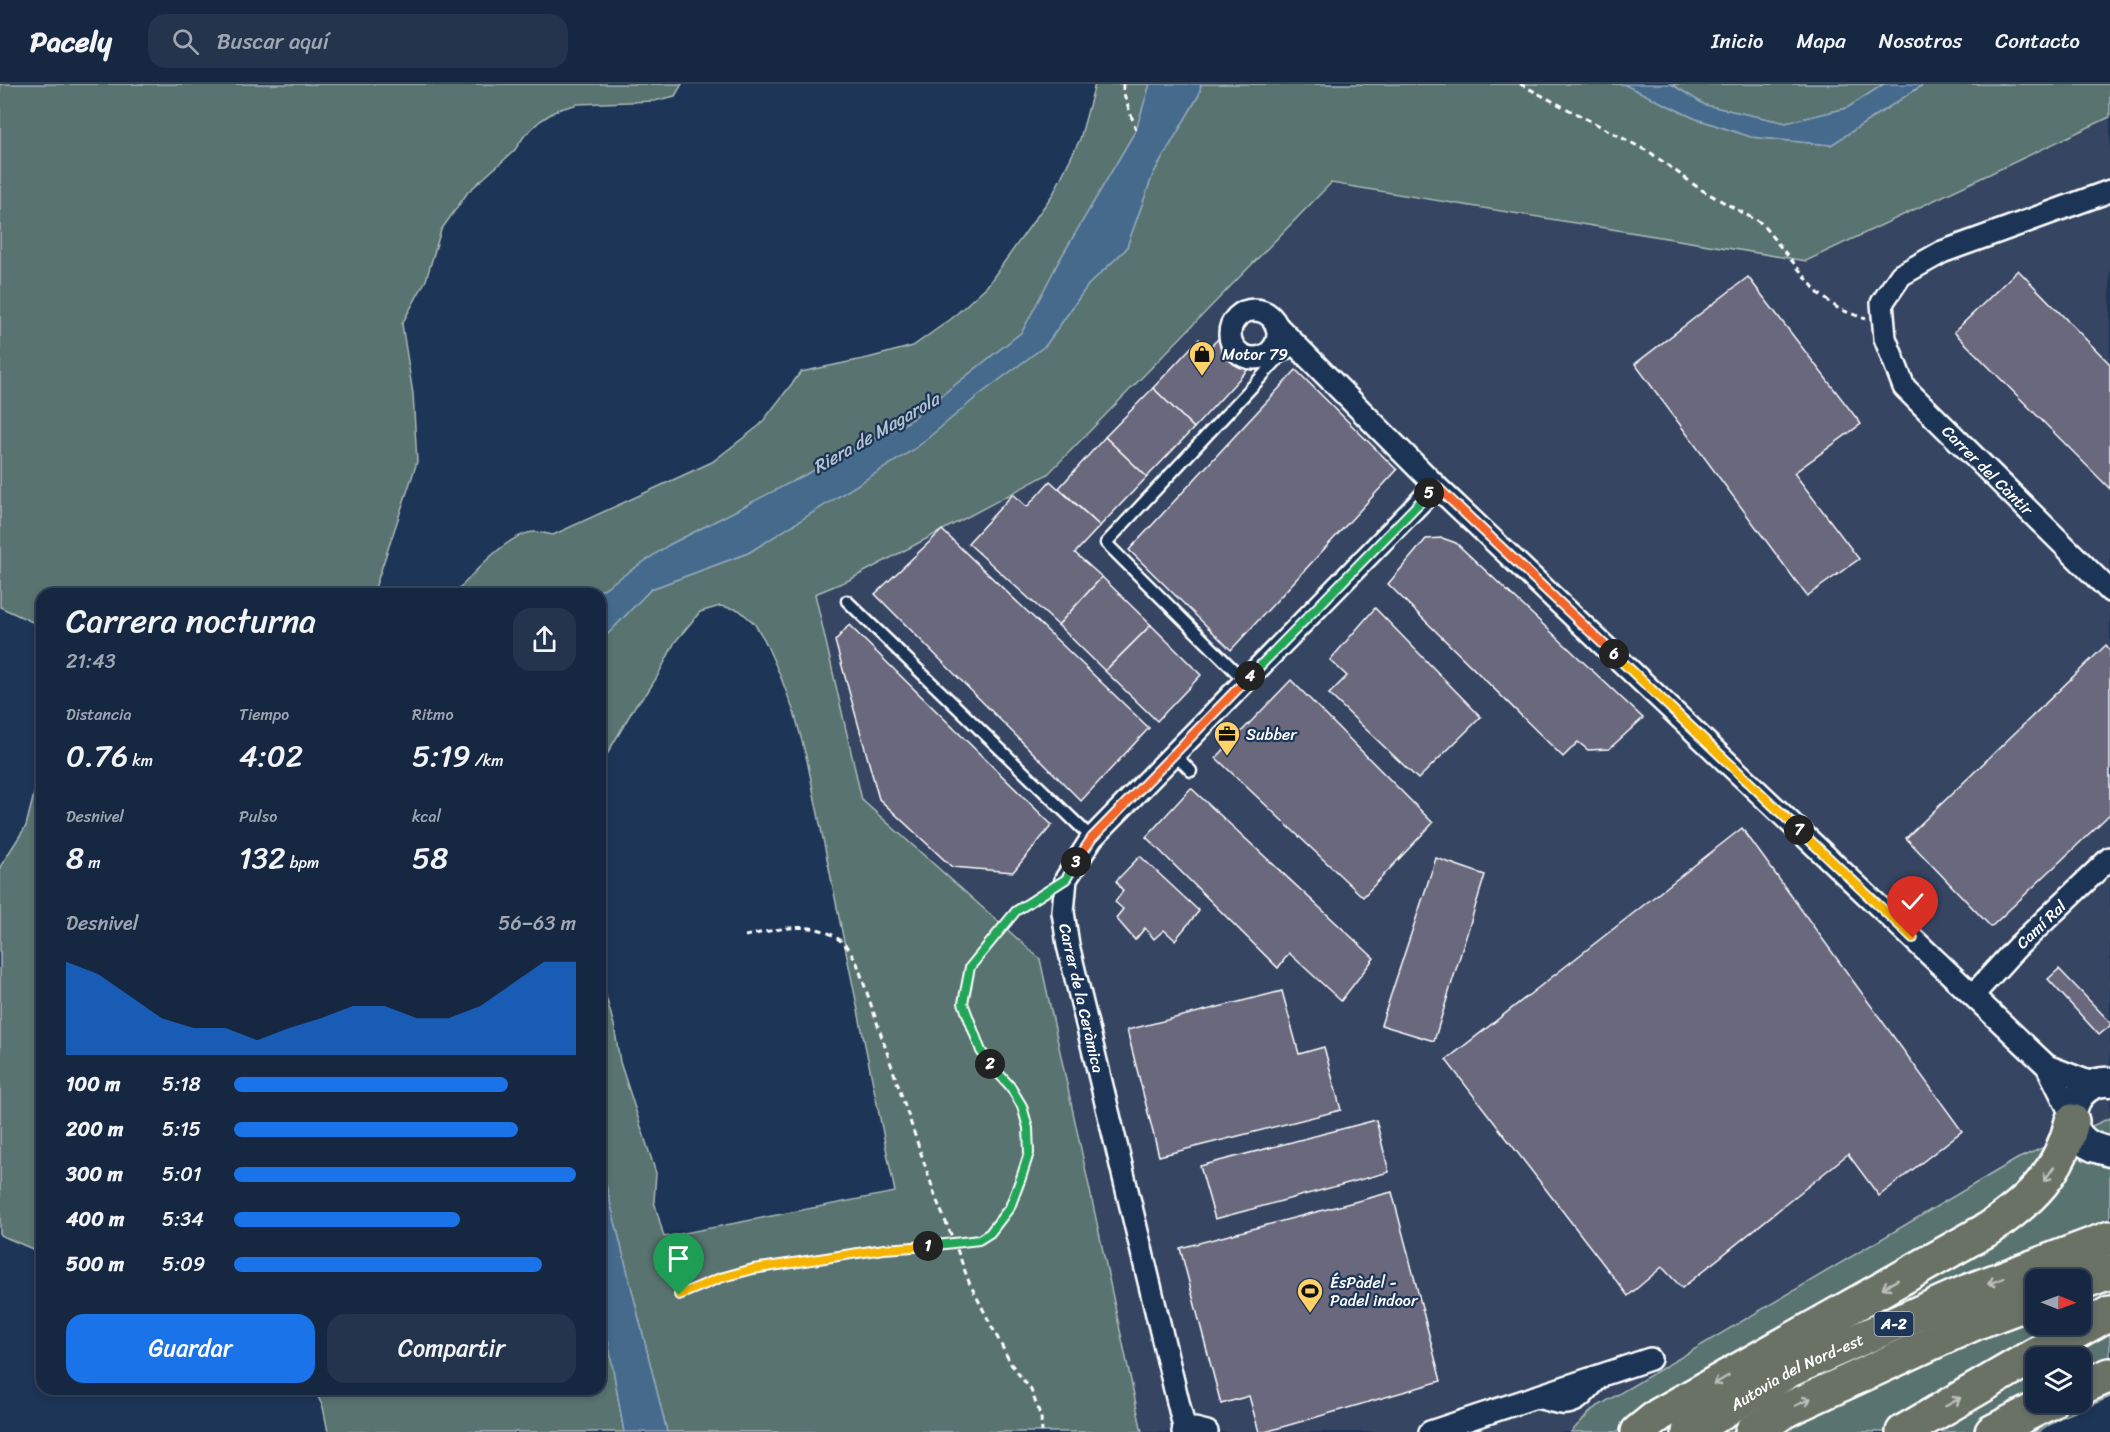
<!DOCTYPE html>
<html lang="es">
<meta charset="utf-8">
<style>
:root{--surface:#162841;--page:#23344c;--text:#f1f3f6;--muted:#9ea6b1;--line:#35445a;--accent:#1a73e8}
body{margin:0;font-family:Sriracha,sans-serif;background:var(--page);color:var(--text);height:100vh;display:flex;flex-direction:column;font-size:22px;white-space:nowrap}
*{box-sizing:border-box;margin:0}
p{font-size:20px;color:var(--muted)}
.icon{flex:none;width:33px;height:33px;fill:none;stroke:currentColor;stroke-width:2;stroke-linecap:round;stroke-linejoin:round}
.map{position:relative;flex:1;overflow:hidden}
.side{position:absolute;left:36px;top:504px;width:570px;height:807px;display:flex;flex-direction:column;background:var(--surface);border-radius:18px;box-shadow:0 3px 9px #0003,0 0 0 2px var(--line)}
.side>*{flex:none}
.needle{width:39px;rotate:91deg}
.tools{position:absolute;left:2025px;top:1185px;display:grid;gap:12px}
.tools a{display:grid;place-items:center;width:66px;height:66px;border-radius:12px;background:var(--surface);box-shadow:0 3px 9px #0003,0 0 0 2px var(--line);font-size:30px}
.pin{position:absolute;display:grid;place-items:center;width:51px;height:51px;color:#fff;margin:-62px -26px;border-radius:50% 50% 50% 0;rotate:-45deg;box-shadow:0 0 6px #0007}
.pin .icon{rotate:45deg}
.km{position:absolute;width:30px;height:30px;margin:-15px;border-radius:50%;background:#222;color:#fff;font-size:16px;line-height:30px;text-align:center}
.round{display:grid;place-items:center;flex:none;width:63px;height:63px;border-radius:18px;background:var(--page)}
.summary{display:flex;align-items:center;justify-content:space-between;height:102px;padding:0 30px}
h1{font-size:33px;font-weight:600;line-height:45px}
.figures{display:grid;grid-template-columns:repeat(3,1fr);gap:9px;height:102px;padding:6px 30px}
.figures div{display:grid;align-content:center}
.figures b{font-size:30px;font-weight:600}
.figures small{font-size:16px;font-weight:400}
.figures p{font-size:16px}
.chart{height:168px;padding:12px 30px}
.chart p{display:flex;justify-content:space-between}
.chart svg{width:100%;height:108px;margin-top:6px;fill:var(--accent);opacity:.7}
.cta{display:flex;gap:12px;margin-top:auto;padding:12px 30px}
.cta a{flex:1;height:69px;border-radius:18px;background:var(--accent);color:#fff;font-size:24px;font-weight:600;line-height:69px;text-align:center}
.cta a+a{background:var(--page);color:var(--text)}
ul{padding:0 30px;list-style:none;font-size:20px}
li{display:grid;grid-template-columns:96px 72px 1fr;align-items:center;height:45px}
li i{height:15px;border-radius:8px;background:var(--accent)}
header{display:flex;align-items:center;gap:36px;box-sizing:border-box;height:84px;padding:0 30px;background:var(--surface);border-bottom:2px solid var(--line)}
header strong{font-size:28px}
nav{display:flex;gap:33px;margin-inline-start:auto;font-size:21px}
.search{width:420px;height:54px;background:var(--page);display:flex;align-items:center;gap:15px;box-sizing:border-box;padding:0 21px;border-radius:18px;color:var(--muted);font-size:22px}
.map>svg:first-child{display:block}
</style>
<header>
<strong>Pacely</strong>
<div class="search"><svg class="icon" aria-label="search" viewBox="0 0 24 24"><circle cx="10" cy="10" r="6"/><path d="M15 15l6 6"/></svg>Buscar aquí</div>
<nav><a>Inicio</a><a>Mapa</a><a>Nosotros</a><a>Contacto</a></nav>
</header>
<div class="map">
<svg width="2110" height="1348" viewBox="0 0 2110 1348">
<rect width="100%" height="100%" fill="#1d3557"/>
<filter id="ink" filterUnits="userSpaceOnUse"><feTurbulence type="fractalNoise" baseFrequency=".0167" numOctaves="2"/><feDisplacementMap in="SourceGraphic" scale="12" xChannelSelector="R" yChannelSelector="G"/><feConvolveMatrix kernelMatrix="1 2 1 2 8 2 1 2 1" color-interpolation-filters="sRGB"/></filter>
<g filter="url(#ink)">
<!-- built -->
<polygon fill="#344462" points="2110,33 2110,1034 2017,1075 1593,1325 1571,1348 1142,1348 1040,875 862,716 815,510 849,496 1048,390 1332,99 1806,177"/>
<!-- green -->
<g fill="#587370" stroke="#acb9b8" stroke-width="1.5" fill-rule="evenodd">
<polygon points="0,0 682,0 675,12 654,17 578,20 557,26 540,37 525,51 514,67 468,108 441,146 426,196 402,240 413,310 417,378 373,510 42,510 42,553 41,542 0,523"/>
<path d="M1095,0h55l-14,46 -77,131 -37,71 -114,90 -239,123 -73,49h-141c15,-18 54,-62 80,-62 6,0 12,2 18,3l159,-73 48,-37 41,-53 67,-14 45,-12 38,-27 36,-33 66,-92 27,-55z"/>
<polygon points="1201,0 1623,0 1694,34 1751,53 1831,61 1924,0 2110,0 2110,33 1806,177 1331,99 1048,390 849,496 815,510 862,716 1040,875 1142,1348 667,1348 600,1077 600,870 603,902 614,941 620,978 656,1089 654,1117 664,1153 895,1108 807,676 795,631 780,591 764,555 754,539 739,526 720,522 700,528 675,558 657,593 647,609 635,622 606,672 601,708 600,855 600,558 651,505 748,469 916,364 979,311 1046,261 1088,201 1126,165 1153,90 1199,11"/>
<polygon points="1671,0 1884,0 1847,24 1786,39 1705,21"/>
<polygon points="42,678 42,1169 0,1151 0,783 26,742"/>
<path d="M2110,1034v279l-50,21 -21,14h-468l22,-23 424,-250zM2036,1196h44v44h-44zM2036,1274h44v44h-44z"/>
<polygon points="600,1210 624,1348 328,1348 323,1323 314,1305 600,1305"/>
</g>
<!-- water -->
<g fill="#456b8c" stroke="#8fa6ba" stroke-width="1.5">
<polygon points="1150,0 1201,0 1199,11 1153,90 1126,165 1088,201 1046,261 979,311 916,364 748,469 651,505 600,558 600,510 596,510 669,461 908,338 1022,248 1059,177 1136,46"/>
<polygon points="1623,0 1671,0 1705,21 1786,39 1847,24 1884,0 1924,0 1831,61 1751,53 1694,34"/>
<polygon points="600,1077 667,1348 624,1348 600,1210"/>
</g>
<!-- building -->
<g fill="#6a687d" stroke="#fff" stroke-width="1.5">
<polygon points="2018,186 2110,280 2110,405 1954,248"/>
<polygon points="1748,193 1861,340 1794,389 1859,475 1807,512 1635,280"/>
<polygon points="1220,253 1251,282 1194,344 1153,304 1199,255 1209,264"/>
<polygon points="1296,286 1397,386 1231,566 1129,466"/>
<polygon points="1153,304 1194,344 1147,393 1105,353"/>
<polygon points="1105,353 1147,393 1100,442 1059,404"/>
<polygon points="1050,397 1100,442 1075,469 1102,493 1058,541 968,459 1013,410 1027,423"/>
<polygon points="942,446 1149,644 1081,717 875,510"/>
<polygon points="1442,454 1456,459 1643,634 1609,665 1588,666 1578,658 1563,673 1388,500 1426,455"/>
<polygon points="1102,493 1151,541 1105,587 1058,541"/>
<polygon points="1375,524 1481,633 1418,695 1329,610 1347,592 1330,576"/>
<polygon points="849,541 1052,741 1013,788 952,783 879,715 835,557"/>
<polygon points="1151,541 1201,591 1157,637 1105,587"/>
<polygon points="2106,561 2110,566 2110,730 1991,843 1906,754"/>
<polygon points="1291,596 1433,739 1363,813 1216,674"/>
<polygon points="1191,704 1374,874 1341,917 1289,869 1278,884 1146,753"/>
<polygon points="1742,744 1962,1047 1879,1112 1848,1070 1682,1204 1662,1183 1628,1212 1446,976"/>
<polygon points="1140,772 1199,827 1175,856 1164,846 1154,855 1145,844 1135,856 1116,834 1123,825 1115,818 1123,807 1116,797"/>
<polygon points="1436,774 1485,791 1434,957 1381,941"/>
<polygon points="2059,885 2110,938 2110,942 2099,951 2048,895"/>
<polygon points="1282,907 1299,970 1324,963 1341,1026 1159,1072 1127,946"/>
<polygon points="1376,1036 1389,1088 1215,1135 1200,1082"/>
<polygon points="1392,1108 1441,1297 1265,1348 1259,1348 1249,1312 1221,1320 1180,1164"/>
</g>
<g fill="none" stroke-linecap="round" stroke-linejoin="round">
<!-- service casing -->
<g stroke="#fff" stroke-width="15">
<g id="service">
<polyline points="847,517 1092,754"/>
<polyline points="1245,597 1106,459 1279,274 1289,268"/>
<polyline points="1174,670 1191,687"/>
</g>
</g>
<!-- minor casing -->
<g stroke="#fff" stroke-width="26">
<g id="minor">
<path id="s1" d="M2110,107l-168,61 -41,23 -19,28 3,35 19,49 206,204"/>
<circle cx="1254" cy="250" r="24"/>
<polyline points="1276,241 1436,402 2047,982 2072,1032"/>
<path id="s2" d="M1973,911l44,-48 93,-89"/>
<polyline points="2047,982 2094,1000"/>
<path d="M1535,1313c10,1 18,5 27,6 18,2 26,-17 38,-26"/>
<polyline points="1185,1347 1068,861 1063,828 1066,795 1092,754 1436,402"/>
<polyline points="1183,1348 1195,1345 1207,1348"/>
<polyline points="1430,1348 1650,1275"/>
</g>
</g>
<!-- secondary casing -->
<g stroke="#fff" stroke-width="33">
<path id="secondary" d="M2110,998c-32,-3 -52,37 -26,59 7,7 17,8 26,11"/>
</g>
<!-- motorway casing -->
<g stroke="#fff" stroke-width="38">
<g id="motorway">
<polyline points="2080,1199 2110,1188"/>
<polyline points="2080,1304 2110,1291"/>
<path d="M1638,1348l21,-17 331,-187c41,-28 70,-56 82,-107"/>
<path id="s3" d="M1689,1348l101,-62 176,-78 144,-54"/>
<polyline points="1752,1348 1788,1325 1977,1238 2036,1216"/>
<polyline points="1903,1348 2033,1272 2110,1229"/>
<polyline points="1992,1348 2050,1318"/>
</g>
</g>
<!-- path -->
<g stroke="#fff" stroke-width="3" stroke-dasharray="6 4.5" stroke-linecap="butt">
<polyline points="1123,0 1123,7 1136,46"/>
<polyline points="1520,0 1651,69 1700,105 1761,139 1819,210 1839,225 1866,235"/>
<path d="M745,852c32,-6 71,-19 98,7 6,5 10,13 14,20l80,238 18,43 14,38 42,82 20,26 10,27 1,15"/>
<polyline points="679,1211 720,1194 753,1185 884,1165 955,1160 979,1156 991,1149 1010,1123 1021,1094 1029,1069 1028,1044 1022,1022 1010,1002 993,986 981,967 963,919 970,883 1016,827 1045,809"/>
</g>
<!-- service -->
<use href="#service" stroke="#1d3557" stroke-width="10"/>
<!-- minor -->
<use href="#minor" stroke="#1d3557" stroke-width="21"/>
<!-- secondary -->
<use href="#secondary" stroke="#1d3557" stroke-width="28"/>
<!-- motorway -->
<use href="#motorway" stroke="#6b7165" stroke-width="33"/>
</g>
<!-- one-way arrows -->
<defs><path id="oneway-shaft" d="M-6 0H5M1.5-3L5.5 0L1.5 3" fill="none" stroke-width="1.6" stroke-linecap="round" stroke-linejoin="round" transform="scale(1.5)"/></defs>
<g stroke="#bcbfba">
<use href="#oneway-shaft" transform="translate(2049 1090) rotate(125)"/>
<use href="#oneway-shaft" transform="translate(1996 1197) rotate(159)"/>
<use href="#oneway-shaft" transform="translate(1890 1200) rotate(151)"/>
<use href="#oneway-shaft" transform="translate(1721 1296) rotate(150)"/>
<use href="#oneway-shaft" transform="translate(1803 1318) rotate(-25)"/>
<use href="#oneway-shaft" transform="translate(1953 1318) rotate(-30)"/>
</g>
</g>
<g fill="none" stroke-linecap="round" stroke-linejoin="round" filter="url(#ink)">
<!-- split-1 casing -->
<g stroke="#fff" stroke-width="12">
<polyline id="split-1" points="679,1211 720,1194 753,1185 884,1165 928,1162"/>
</g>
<!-- split-2 casing -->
<g stroke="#fff" stroke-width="12">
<polyline id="split-2" points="928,1162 979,1156 990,1149 1010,1123 1021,1094 1029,1069 1028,1044 1022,1022 1010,1002 990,980"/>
</g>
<!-- split-3 casing -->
<g stroke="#fff" stroke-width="12">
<polyline id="split-3" points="990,980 981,967 963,919 970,883 1016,827 1066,795 1076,778"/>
</g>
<!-- split-4 casing -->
<g stroke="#fff" stroke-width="12">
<polyline id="split-4" points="1076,778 1092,754 1250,592"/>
</g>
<!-- split-5 casing -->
<g stroke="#fff" stroke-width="12">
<polyline id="split-5" points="1250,592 1429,409"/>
</g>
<!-- split-6 casing -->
<g stroke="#fff" stroke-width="12">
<polyline id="split-6" points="1429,409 1436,402 1614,570"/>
</g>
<!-- split-7 casing -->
<g stroke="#fff" stroke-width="12">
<polyline id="split-7" points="1614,570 1799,746"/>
</g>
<!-- split-8 casing -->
<g stroke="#fff" stroke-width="12">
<polyline id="split-8" points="1799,746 1913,854"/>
</g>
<!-- split-1 -->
<use href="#split-1" stroke="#f5b400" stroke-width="8"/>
<!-- split-2 -->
<use href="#split-2" stroke="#22a559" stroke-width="8"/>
<!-- split-3 -->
<use href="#split-3" stroke="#22a559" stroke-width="8"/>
<!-- split-4 -->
<use href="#split-4" stroke="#f0652b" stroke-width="8"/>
<!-- split-5 -->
<use href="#split-5" stroke="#22a559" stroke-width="8"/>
<!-- split-6 -->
<use href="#split-6" stroke="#f0652b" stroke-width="8"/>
<!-- split-7 -->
<use href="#split-7" stroke="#f5b400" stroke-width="8"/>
<!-- split-8 -->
<use href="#split-8" stroke="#f5b400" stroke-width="8"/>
</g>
<!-- icons -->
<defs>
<g id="shop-pin" transform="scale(1.35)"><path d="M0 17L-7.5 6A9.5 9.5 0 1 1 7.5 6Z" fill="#ffd166" stroke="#1d3557"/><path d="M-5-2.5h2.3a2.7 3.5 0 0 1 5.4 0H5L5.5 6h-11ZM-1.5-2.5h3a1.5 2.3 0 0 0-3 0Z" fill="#111"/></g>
<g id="office-pin" transform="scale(1.35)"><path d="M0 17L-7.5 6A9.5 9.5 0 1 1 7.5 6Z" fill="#ffd166" stroke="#1d3557"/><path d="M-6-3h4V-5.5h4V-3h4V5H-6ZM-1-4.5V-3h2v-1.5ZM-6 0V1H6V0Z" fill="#111"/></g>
<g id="stadium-pin" transform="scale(1.35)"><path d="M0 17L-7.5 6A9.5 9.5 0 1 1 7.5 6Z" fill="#ffd166" stroke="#1d3557"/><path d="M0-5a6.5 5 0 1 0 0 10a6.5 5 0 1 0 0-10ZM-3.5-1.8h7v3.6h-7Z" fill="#111"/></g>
</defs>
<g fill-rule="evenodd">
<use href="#shop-pin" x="1202" y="270"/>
<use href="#office-pin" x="1227" y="650"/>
<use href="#stadium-pin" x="1310" y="1207"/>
</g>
<g text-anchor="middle" stroke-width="4.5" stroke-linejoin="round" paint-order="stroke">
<!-- shield labels -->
<rect fill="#1d3557" stroke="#bbc2cd" stroke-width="1.5" x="1874.5" y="1228" width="39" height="24" rx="4.5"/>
<g font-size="15" font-weight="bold" fill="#fff">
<text x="1894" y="1245">A-2</text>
</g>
<!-- poi labels -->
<g font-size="16" fill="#fff" stroke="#1d3557" text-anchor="start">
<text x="1222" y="276">Motor 79</text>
<text x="1246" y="656">Subber</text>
<text x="1330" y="1204">ÉsPàdel -<tspan x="1330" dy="18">Padel indoor</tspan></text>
</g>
<!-- street labels -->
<g font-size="16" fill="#fff" stroke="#1d3557">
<text dy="6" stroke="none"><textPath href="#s1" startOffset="465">Carrer del Càntir</textPath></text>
<text dy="6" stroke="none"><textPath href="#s2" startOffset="98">Camí Ral</textPath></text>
<text transform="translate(1082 914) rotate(77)" y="6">Carrer de la Ceràmica</text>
<text dy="6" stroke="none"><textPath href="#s3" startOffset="124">Autovia del Nord-est</textPath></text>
</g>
<!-- water labels -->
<g font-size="18" font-style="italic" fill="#b5c4d1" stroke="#1d3557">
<text transform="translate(876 349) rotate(-30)" y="6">Riera de Magarola</text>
</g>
</g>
</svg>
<div class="tools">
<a><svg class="needle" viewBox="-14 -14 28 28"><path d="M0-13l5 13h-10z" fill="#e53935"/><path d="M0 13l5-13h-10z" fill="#9ea6b1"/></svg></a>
<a><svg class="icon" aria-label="layers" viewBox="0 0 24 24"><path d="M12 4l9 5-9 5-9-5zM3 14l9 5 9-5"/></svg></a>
</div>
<div class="pin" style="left:679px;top:1211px;background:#1e9e55"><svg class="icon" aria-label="arrive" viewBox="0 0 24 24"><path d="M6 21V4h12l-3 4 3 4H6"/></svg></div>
<div class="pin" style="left:1913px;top:854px;background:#d93025"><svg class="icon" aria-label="check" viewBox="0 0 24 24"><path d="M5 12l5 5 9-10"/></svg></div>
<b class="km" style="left:928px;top:1162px">1</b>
<b class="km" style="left:990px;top:980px">2</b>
<b class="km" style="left:1076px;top:778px">3</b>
<b class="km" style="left:1250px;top:592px">4</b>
<b class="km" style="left:1429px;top:409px">5</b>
<b class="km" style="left:1614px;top:570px">6</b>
<b class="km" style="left:1799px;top:746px">7</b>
<section class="side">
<div class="summary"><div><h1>Carrera nocturna</h1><p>21:43</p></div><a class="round"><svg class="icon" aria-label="share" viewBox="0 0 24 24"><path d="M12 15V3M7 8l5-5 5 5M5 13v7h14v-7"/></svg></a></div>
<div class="figures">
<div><p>Distancia</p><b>0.76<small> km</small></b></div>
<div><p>Tiempo</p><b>4:02</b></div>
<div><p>Ritmo</p><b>5:19<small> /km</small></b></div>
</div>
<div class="figures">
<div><p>Desnivel</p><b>8<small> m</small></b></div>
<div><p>Pulso</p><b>132<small> bpm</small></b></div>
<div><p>kcal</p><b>58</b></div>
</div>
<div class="chart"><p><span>Desnivel</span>56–63 m</p>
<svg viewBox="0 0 160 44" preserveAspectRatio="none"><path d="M0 44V6L10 11L20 20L30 29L40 33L50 33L60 38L70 33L80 29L90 24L100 24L110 29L120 29L130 24L140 15L150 6L160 6V44z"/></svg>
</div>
<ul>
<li><b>100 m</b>5:18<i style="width:80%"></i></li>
<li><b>200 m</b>5:15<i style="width:83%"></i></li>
<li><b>300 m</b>5:01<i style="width:100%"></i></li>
<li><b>400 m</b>5:34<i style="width:66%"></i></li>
<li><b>500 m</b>5:09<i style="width:90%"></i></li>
</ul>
<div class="cta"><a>Guardar</a><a>Compartir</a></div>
</section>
</div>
